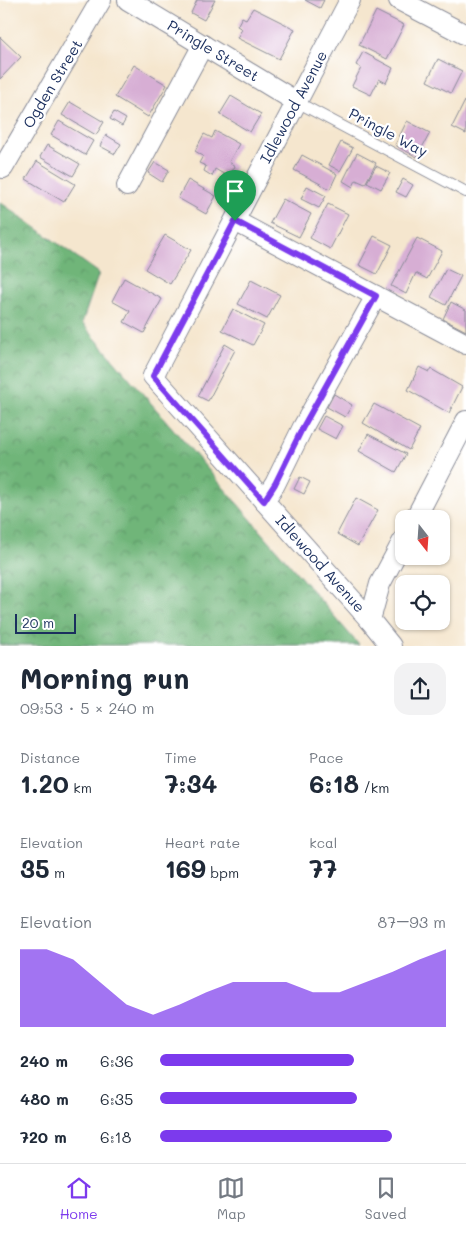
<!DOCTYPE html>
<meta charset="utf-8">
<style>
:root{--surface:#fff;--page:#f2f2f3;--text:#1f2937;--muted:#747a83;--line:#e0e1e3;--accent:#7c3aed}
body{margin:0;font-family:Mali,sans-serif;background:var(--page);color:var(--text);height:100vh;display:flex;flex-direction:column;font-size:19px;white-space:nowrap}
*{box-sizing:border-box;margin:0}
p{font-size:16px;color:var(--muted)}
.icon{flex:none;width:28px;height:28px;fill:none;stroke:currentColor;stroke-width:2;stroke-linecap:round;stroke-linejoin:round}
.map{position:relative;height:646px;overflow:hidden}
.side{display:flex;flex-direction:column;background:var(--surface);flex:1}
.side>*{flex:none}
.needle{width:32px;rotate:163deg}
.tools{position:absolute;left:395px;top:510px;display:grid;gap:10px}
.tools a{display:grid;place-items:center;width:55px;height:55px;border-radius:10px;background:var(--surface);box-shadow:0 1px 4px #0004;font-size:25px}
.scale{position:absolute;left:15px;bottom:12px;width:61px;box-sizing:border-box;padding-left:5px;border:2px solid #1b2f5e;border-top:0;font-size:14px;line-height:18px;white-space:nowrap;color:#1b2f5e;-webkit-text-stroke:4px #fff;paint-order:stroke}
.pin{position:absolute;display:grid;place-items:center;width:42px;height:42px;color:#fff;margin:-51px -21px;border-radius:50% 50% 50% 0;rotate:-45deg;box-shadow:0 0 5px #0007}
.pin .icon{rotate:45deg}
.round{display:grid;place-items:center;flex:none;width:52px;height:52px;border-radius:15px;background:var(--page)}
.headline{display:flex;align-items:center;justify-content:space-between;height:85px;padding:0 20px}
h1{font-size:28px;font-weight:700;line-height:38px}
.stats{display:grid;grid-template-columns:repeat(3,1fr);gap:8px;height:85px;padding:5px 20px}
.stats div{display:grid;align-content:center}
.stats b{font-size:25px;font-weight:700}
.stats small{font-size:14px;font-weight:400}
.stats p{font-size:14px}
.chart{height:140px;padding:10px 20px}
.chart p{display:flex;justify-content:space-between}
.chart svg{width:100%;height:90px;margin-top:5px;fill:var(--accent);opacity:.7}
ul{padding:0 20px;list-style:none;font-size:16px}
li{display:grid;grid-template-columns:80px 60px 1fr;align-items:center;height:38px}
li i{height:12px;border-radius:6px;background:var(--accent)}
.tabs{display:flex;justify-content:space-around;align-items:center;height:70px;border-top:1px solid var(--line);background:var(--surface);font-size:14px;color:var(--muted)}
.tabs a{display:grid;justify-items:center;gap:2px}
.tabs .on{color:var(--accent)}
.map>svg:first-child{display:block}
</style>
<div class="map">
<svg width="466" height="646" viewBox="0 0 466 646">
<defs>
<pattern id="forest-crowns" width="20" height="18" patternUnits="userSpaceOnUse" patternTransform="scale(1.25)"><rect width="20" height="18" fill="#70b579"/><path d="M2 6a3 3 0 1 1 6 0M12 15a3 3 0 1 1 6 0" fill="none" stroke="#5b9466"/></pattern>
</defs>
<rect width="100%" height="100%" fill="#fff"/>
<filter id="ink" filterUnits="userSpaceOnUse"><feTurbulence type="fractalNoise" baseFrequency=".02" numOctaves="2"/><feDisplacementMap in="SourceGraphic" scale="10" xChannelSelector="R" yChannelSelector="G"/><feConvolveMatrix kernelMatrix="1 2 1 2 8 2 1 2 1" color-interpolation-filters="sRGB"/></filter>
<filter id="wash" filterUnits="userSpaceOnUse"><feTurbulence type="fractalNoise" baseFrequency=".0096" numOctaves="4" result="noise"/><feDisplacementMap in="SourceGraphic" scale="20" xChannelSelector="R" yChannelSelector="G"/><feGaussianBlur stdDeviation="1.12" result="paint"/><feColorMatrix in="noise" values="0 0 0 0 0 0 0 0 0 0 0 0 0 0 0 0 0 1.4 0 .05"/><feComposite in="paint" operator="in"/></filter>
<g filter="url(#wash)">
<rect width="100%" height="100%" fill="#f5e6ce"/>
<!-- forest -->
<polygon fill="url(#forest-crowns)" stroke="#46726c" points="0,202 99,273 82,323 359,645 0,645"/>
<g id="blocks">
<!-- building -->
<g fill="#d7aed4">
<polygon points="197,0 215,0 204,20 191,13"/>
<polygon points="305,0 324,0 320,8"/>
<polygon points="253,8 295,29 279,59 237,38 242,29 237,26 242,17 246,19"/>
<polygon points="376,11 404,25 387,59 359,45"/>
<polygon points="0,37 21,57 0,79"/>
<polygon points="363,52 393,68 386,83 379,79 371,95 352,86 361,68 356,65"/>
<polygon points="438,59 462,71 451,93 427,81"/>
<polygon points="134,65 167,85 148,117 115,97"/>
<polygon points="231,96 261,114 250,132 220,114"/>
<polygon points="466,99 466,134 452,127"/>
<polygon points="70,102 104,122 96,135 62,115"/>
<polygon points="114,112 126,119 122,126 110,119"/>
<polygon points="59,121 93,141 85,155 51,135"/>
<polygon points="407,121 430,133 417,157 395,145"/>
<polygon points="215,131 239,144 229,162 235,166 229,177 215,169 212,176 204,171 206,166 199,163 203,156 195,151 204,134 212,138"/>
<polygon points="106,135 121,144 115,154 100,146"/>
<polygon points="341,142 353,148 340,171 329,165"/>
<polygon points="47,145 80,164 73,176 40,157"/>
<polygon points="357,153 376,163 365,184 356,180 353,187 343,181"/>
<polygon points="302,155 337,174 330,189 294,170"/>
<polygon points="37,161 75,184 64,202 26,179"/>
<polygon points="155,162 169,170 162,182 148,173"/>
<polygon points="376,166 390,173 381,189 367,182"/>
<polygon points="403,179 413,185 406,197 396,192"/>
<polygon points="188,180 216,196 206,214 178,198"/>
<polygon points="307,186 326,196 319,208 301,199"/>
<polygon points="283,199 311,214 299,237 270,223"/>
<polygon points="328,204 348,214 330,249 310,238"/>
<polygon points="165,235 191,250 170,284 145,269"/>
<polygon points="374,236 392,245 377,274 359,265"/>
<polygon points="417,238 442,251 427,279 416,273 406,294 391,286"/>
<polygon points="446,269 461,276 446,305 431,297"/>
<polygon points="124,278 162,299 144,333 124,322 130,311 112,301"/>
<polygon points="251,280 280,295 267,319 238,304"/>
<polygon points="451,302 466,310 466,331 443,319"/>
<polygon points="233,309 264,325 253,345 222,330"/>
<polygon points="225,344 235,350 208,401 198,396"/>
<polygon points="419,367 429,372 431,369 462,387 449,413 408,390"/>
<polygon points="334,394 352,405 345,417 327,407"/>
<polygon points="374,404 420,429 409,450 363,423"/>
<polygon points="324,416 343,426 336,439 317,429"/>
<polygon points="368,434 406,454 396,472 359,451"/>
<polygon points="300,477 310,482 304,494 294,489"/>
<polygon points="356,498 378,510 358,546 337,534"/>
</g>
</g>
</g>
<g filter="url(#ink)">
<use href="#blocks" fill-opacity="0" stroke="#888a96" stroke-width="1"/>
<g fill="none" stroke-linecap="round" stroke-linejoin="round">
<!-- service casing -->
<g stroke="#888a96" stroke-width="12">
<polyline id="service" points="297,102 466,192"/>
</g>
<!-- minor casing -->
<g stroke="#888a96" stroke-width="22">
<g id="minor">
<polyline points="128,0 297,102"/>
<polyline points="350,0 153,376 370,620 391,646"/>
<polyline points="399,0 466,35"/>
<polyline points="3,168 101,0"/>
<polyline points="127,186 203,45"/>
<polyline points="235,221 466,344"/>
<polyline points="264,501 275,484 303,427 376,296"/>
<polyline points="415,519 466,421"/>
<polyline points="370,620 380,584 404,539"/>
</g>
</g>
<!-- service -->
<use href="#service" stroke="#fff" stroke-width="10"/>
<!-- minor -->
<use href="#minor" stroke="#fff" stroke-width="20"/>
</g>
</g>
<g fill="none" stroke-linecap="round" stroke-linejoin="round" filter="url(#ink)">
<!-- route casing -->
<g stroke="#fff" stroke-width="10">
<polygon id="route" points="235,221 376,296 303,427 275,484 264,501 153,376"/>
</g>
<!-- route -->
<use href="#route" stroke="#7c3aed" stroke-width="6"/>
</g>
<g text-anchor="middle" stroke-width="4.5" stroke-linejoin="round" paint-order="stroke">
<!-- street labels -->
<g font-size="15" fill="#1b2f5e" stroke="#fff">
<text transform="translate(213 51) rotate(31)" y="5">Pringle Street</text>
<text transform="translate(53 84) rotate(-59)" y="5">Ogden Street</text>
<text transform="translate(294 107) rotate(-62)" y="5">Idlewood Avenue</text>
<text transform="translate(388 133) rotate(28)" y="5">Pringle Way</text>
<text transform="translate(320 564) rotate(48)" y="5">Idlewood Avenue</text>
</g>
</g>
</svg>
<div class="tools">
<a><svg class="needle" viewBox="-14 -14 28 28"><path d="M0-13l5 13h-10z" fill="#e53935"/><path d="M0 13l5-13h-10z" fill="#747a83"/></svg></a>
<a><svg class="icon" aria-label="locate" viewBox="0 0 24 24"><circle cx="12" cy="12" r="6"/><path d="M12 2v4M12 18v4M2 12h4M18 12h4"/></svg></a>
</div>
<div class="scale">20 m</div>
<div class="pin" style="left:235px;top:221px;background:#1e9e55"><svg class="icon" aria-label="arrive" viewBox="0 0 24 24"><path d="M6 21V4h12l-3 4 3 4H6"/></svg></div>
</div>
<section class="side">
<div class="headline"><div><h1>Morning run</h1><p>09:53 · 5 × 240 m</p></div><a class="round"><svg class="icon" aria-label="share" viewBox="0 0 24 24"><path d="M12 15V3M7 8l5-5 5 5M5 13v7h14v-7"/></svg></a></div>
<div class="stats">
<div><p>Distance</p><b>1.20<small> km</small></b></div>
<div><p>Time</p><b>7:34</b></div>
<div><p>Pace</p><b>6:18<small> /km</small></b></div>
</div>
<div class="stats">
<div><p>Elevation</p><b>35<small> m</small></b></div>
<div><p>Heart rate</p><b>169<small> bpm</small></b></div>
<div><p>kcal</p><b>77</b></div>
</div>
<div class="chart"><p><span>Elevation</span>87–93 m</p>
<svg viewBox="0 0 160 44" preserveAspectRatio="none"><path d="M0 44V6L10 6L20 11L30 22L40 33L50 38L60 33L70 27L80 22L90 22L100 22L110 27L120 27L130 22L140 17L150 11L160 6V44z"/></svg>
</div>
<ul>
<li><b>240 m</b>6:36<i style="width:68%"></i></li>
<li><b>480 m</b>6:35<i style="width:69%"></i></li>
<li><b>720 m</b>6:18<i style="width:81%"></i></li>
</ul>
</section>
<nav class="tabs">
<a class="on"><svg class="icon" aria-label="home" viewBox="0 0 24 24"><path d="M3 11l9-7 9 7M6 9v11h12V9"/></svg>Home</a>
<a><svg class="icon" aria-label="map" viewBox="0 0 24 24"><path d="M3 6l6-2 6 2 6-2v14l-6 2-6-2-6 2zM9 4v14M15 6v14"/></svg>Map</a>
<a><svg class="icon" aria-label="saved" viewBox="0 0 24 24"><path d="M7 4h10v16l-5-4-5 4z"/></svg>Saved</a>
</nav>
